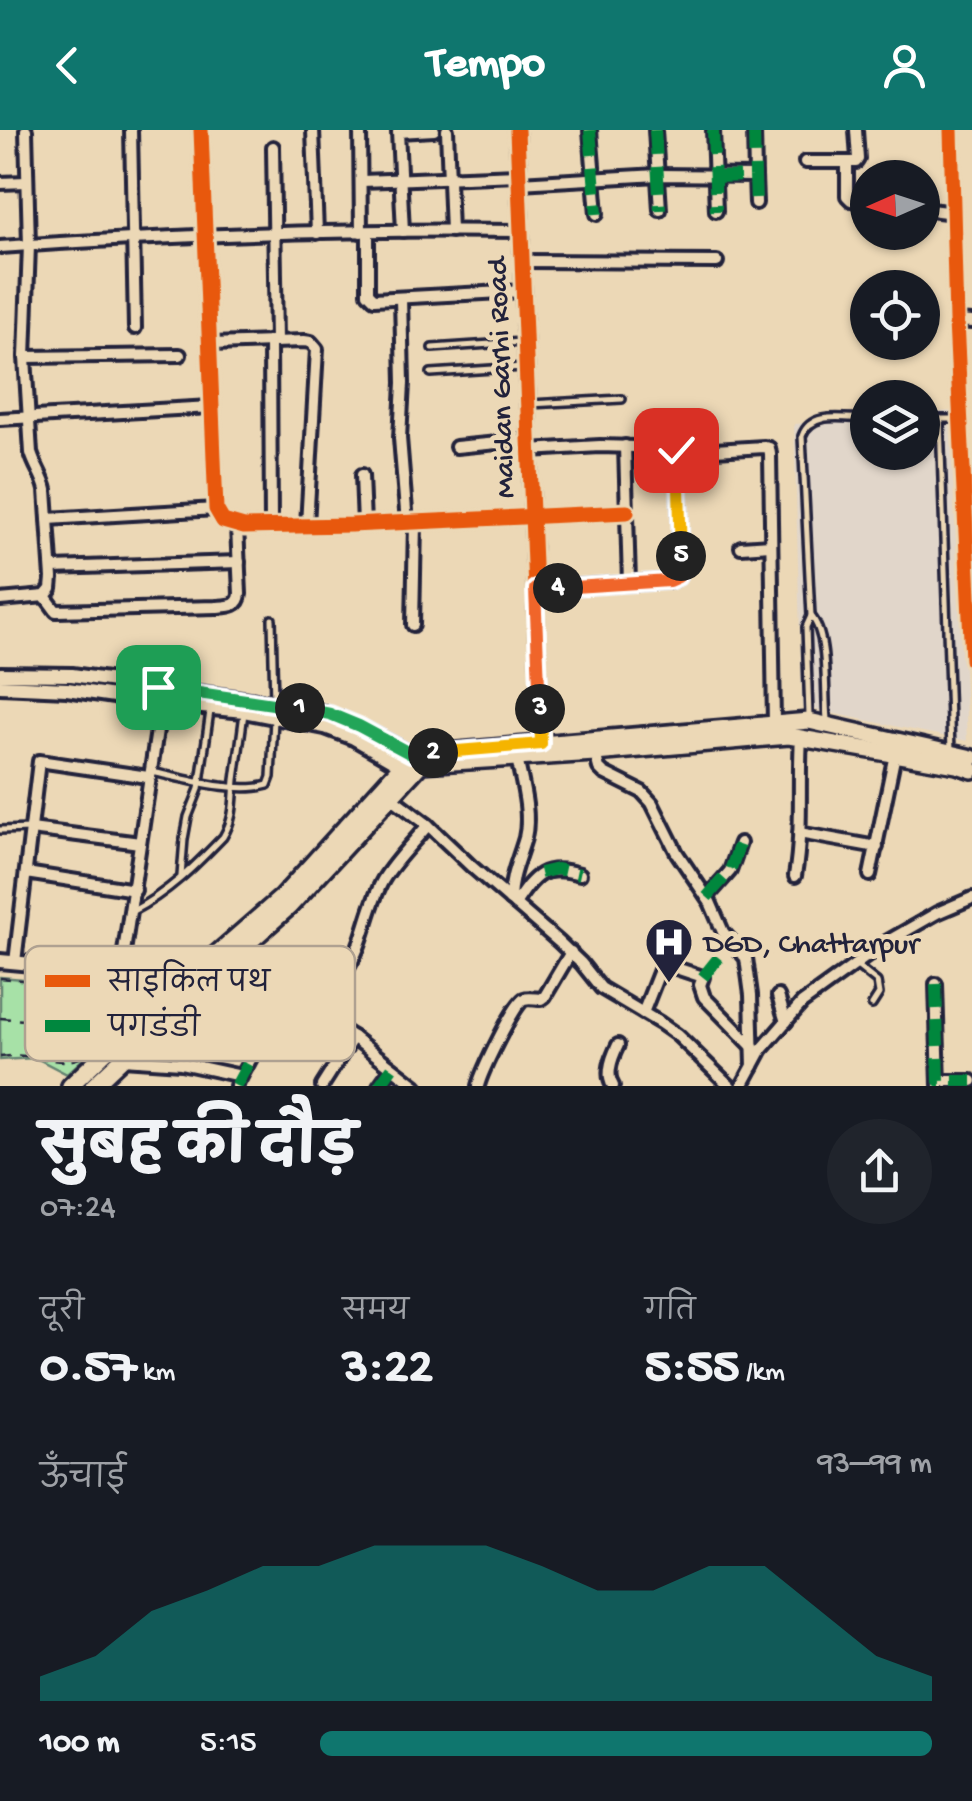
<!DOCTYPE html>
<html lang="hi">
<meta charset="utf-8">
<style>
:root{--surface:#171b24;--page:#20242c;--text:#f1f3f6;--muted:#9ea1a6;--accent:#0f766e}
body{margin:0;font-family:"Gochi Hand","Playpen Sans Deva",sans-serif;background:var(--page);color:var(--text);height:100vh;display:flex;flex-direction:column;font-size:38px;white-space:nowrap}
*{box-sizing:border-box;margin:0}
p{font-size:32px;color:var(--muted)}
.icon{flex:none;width:55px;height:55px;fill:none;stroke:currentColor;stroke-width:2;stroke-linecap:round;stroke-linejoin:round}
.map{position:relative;height:956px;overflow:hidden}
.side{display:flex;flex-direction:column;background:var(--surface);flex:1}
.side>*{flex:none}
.needle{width:65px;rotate:267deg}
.controls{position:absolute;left:850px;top:30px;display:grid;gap:20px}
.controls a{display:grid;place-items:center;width:90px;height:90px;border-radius:50%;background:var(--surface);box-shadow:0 2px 8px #0004;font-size:50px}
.pin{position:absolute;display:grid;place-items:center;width:85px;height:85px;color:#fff;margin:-42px;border-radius:20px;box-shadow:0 5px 15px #0006}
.km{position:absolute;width:50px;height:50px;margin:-25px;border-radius:50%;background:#222;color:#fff;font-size:28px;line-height:50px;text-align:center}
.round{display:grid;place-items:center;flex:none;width:105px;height:105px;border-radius:52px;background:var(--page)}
.summary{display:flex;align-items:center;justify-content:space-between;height:170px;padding:0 40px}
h1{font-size:55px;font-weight:800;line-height:75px}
.metrics{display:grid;grid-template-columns:repeat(3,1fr);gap:15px;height:170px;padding:10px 40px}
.metrics div{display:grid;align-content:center}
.metrics b{font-size:50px;font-weight:800}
.metrics small{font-size:28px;font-weight:400}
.metrics p{font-size:28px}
.chart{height:280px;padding:20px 40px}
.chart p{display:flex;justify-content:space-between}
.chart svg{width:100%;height:180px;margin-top:10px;fill:var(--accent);opacity:.7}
ul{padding:0 40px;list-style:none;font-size:32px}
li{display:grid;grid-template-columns:160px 120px 1fr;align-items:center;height:75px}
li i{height:25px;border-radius:12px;background:var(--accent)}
header{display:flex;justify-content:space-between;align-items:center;height:130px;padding:0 40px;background:var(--accent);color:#fff;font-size:45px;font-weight:800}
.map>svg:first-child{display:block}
</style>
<header><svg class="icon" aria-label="back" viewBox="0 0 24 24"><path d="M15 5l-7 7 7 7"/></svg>Tempo<svg class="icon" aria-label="person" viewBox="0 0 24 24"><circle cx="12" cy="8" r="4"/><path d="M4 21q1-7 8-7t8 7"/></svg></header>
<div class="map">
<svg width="972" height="956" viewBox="0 0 972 956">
<rect width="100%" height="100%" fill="#ecd8b6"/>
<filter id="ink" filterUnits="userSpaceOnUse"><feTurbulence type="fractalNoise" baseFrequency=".01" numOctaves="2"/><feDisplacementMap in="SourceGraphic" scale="20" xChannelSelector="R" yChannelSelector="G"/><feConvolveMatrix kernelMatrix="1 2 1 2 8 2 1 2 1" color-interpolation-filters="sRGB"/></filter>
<g filter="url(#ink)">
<!-- built -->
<polygon fill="#e1d6ca" points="953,281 967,611 802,577 794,294 867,288 868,322 922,322 923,283"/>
<!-- green -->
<polygon fill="#a7e1a7" stroke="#648271" stroke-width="2.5" points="0,847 138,859 136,874 113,901 67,944 36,928 0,930"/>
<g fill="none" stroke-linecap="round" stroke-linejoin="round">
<!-- service casing -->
<g stroke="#22223b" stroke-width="12">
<g id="service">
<polyline points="432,218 522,212"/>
<polyline points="431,243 523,237"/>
<polyline points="530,274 622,269"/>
<polyline points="922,289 958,289"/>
<polyline points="940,289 951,621"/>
<path d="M811,486c18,20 13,75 16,103"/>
<polyline points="272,489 274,572"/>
<path d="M809,586l-3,-89 5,-11 -9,-180c9,-26 43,-17 66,-17"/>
<path d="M152,642c33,7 84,22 116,13l3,-8 3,-58"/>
<polyline points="0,700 31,699"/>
<polyline points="181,746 184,709 188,687 199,659 210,581"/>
<path d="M131,782c37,-19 64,-46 92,-75 12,-20 10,-35 12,-57 3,-22 6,-45 9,-67"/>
<polyline points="857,836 877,852 879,864 872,875"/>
</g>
</g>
<!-- minor casing -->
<g stroke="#22223b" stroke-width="18">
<g id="minor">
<polyline points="131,0 135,198"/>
<polyline points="201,0 216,379 223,391 244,397 351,395 627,382"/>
<polyline points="313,0 317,103"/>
<polyline points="360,0 361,102"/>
<polyline points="447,0 451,101"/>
<polyline points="590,0 597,84"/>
<polyline points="655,0 660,80"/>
<polyline points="713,0 716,81"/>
<polyline points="754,0 755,46"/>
<polyline points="951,0 956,191 972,530"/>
<polyline points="273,17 276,211"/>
<polyline points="805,32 847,32 847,66 851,70 868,72"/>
<polyline points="847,32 856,32 858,29 856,0"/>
<polyline points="362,51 518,45"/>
<polyline points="0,53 26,52"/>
<polyline points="519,53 658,45 755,46 756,73"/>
<polyline points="922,79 954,83"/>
<polyline points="403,101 398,2 434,0"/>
<polyline points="368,102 368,163 374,169 523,161"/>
<path d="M0,117c173,-12 347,-18 521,-16"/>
<polyline points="522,131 717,132"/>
<polyline points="401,168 403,253 400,308 407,393"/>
<polyline points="956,191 972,192"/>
<polyline points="270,211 271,396"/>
<polyline points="211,214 304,211 311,212 317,219 307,395"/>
<polyline points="25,227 180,225"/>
<polyline points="0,289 211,277"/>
<polyline points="625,316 629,453"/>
<polyline points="456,317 529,310"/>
<polyline points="529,320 600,316 669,318 676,320 678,324 681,430 678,447 669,451 535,459"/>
<polyline points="715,320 764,317 769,318 770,324 774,594"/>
<polyline points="362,345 364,394"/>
<polyline points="48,389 216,379"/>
<polyline points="741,417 771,415"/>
<polyline points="52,438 239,432"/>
<path d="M45,466l11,15 160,-4c12,-1 23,0 24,-13l-3,-68"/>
<path d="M0,470l45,-4 6,-7 1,-11 -6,-88c-3,-14 -11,-23 -15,-37l-6,-96 4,-112 -3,-115"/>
<polyline points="413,495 415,393"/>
<polyline points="595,623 599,638 604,643 642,662 652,673 677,723 710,772 723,802 746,828 751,865 753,936"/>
<polyline points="391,667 428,695 471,736 559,812 581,833 601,858 660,893 677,905 730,956"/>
<polyline points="31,699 140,713"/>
<polyline points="799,703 877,717"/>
<polyline points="26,743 135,760"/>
<polyline points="870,745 895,624"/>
<path d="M795,746c8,-46 3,-93 6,-140"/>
<polyline points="707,767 730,741 740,713"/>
<path d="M510,770c0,-23 9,-41 15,-62 6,-25 -3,-55 -8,-80"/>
<path d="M515,774c19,-29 29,-41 65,-30"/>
<polyline points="15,832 39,631 148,647"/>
<polyline points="121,842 161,573"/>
<polyline points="205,853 247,864 282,870 307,878 353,907 416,956"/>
<polyline points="936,854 939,956"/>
<polyline points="778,866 786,892"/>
<path d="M307,878c13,-13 30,-24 40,-39 18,-27 20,-61 36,-89 12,-20 30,-37 45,-55"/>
<polyline points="643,883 660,840 667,835 703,847 700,855 704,867 753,917"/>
<polyline points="123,929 181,933 241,946"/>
<polyline points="939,951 972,951"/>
<polyline points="236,956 282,870"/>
<polyline points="322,956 353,907"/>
<polyline points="379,956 392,938"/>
<path d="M478,956c3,-13 37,-84 46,-87 5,-2 11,0 17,0l4,-3 26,-44"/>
<path d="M613,956c-8,-12 -1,-29 5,-41"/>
<polyline points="742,956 762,919 802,873 888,811 937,783 972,768"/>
</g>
</g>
<!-- tertiary casing -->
<g stroke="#22223b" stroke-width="20">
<g id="tertiary">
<polyline points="517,0 541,614"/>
<path d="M0,544l72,1 234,33c38,10 70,28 105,47l6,6"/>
<polyline points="0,556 67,559 161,573 244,581 325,597 354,608 406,638"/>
<polyline points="0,831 192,849"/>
</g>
</g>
<!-- secondary casing -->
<g stroke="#22223b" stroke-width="22">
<g id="secondary">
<polyline points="70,956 121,907 282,767 411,625 809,591 972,628"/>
<polyline points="93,956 190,865 289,777 421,634 595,623 789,606 957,635 972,640"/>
</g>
</g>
<!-- path -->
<g stroke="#22223b" stroke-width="2.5" stroke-dasharray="10 8" stroke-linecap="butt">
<polyline points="0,848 130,861 136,874 124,887"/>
<polyline points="0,888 88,895 112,900"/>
<path d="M0,927c8,-1 17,-2 25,-1 20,1 38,10 57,1"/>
</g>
<!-- service -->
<use href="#service" stroke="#ecd8b6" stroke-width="5"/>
<!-- minor -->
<use href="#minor" stroke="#ecd8b6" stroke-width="10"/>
<!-- tertiary -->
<use href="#tertiary" stroke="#ecd8b6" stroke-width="12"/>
<!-- secondary -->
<use href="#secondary" stroke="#ecd8b6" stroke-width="15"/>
<!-- quiet -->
<g stroke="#00873e" stroke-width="12" stroke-dasharray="25 12" stroke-linecap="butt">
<polyline points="590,0 597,84"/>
<polyline points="655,0 660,80"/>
<polyline points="713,0 716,81"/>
<polyline points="754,0 755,46"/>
<polyline points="715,47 755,46 756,73"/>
<polyline points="540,743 557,739 580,744"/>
<polyline points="707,767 730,741 740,713"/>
<polyline points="703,847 732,811"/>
<polyline points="936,854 939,951 972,951"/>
<polyline points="236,956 282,870"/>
<polyline points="379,956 392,938"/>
</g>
<!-- cycleway casing -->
<g stroke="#ecd8b6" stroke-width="21">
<g id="cycleway">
<polyline points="201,0 216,379 223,391 244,397 351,395 627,382"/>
<polyline points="517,0 541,614"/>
<polyline points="951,0 956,191 972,530"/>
</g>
</g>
<!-- cycleway -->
<use href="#cycleway" stroke="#e8590c" stroke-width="15"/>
</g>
</g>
<g fill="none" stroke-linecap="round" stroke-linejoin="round" filter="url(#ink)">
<!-- split-1 casing -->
<g stroke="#fff" stroke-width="20">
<polyline id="split-1" points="158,557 300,578"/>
</g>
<!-- split-2 casing -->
<g stroke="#fff" stroke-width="20">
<polyline id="split-2" points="300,578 330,584 359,596 411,624 433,623"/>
</g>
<!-- split-3 casing -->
<g stroke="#fff" stroke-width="20">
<polyline id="split-3" points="433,623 541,614 540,579"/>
</g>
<!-- split-4 casing -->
<g stroke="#fff" stroke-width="20">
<polyline id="split-4" points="540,579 535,459 558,458"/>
</g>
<!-- split-5 casing -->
<g stroke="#fff" stroke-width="20">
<polyline id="split-5" points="558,458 669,451 678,447 681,426"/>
</g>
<!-- split-6 casing -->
<g stroke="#fff" stroke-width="20">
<polyline id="split-6" points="676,320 678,324 681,426"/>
</g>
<!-- split-1 -->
<use href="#split-1" stroke="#22a559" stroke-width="12"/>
<!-- split-2 -->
<use href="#split-2" stroke="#22a559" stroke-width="12"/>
<!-- split-3 -->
<use href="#split-3" stroke="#f5b400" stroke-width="12"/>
<!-- split-4 -->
<use href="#split-4" stroke="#f0652b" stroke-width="12"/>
<!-- split-5 -->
<use href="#split-5" stroke="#f0652b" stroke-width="12"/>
<!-- split-6 -->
<use href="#split-6" stroke="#f5b400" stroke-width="12"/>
</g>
<!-- icons -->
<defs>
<g id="hospital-pin" transform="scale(2.5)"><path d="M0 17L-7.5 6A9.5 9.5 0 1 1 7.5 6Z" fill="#22223b" stroke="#ecd8b6"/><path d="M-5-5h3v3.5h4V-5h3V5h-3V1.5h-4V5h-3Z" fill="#fff"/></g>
</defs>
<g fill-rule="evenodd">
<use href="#hospital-pin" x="669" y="812"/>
</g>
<g text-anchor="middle" stroke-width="10" stroke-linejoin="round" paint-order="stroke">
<!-- street labels -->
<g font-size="30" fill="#22223b" stroke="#ecd8b6">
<text transform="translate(499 248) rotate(-92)" y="10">Maidan Garhi Road</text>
</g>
<!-- poi labels -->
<g font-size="30" fill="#22223b" stroke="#ecd8b6" text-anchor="start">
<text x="704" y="822">DGD, Chattarpur</text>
</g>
</g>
<!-- legend -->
<rect x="25" y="816" width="330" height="115" rx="15" fill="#ecd8b6" stroke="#afa191" stroke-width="2.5"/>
<rect x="45" y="845" width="45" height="12" fill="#e8590c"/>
<rect x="45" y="890" width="45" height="12" fill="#00873e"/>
<g font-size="28" fill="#22223b">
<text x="108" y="861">साइकिल पथ</text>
<text x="108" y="906">पगडंडी</text>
</g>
</svg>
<div class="controls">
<a><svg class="needle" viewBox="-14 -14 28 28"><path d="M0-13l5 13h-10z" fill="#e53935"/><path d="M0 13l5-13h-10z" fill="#9ea1a6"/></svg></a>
<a><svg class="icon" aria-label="locate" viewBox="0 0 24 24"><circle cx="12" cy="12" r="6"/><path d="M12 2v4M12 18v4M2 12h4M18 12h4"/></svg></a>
<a><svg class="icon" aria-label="layers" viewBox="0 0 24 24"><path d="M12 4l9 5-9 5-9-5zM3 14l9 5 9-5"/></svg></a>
</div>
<div class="pin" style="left:158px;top:557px;background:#1e9e55"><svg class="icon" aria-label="arrive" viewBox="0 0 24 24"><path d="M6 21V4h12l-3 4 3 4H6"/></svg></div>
<div class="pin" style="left:676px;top:320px;background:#d93025"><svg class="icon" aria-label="check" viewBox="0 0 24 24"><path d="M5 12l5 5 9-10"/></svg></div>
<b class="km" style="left:300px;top:578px">1</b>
<b class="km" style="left:433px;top:623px">2</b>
<b class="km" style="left:540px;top:579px">3</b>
<b class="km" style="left:558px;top:458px">4</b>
<b class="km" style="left:681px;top:426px">5</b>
</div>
<section class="side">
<div class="summary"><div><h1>सुबह की दौड़</h1><p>07:24</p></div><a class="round"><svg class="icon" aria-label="share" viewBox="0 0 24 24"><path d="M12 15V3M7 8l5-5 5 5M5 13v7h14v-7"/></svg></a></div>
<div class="metrics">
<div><p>दूरी</p><b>0.57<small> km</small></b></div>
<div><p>समय</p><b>3:22</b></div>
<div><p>गति</p><b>5:55<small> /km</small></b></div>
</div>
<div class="chart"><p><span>ऊँचाई</span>93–99 m</p>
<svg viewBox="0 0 160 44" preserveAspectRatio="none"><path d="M0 44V38L10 33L20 22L30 17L40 11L50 11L60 6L70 6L80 6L90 11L100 17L110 17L120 11L130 11L140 22L150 33L160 38V44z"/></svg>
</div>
<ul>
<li><b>100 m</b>5:15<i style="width:100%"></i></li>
</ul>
</section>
